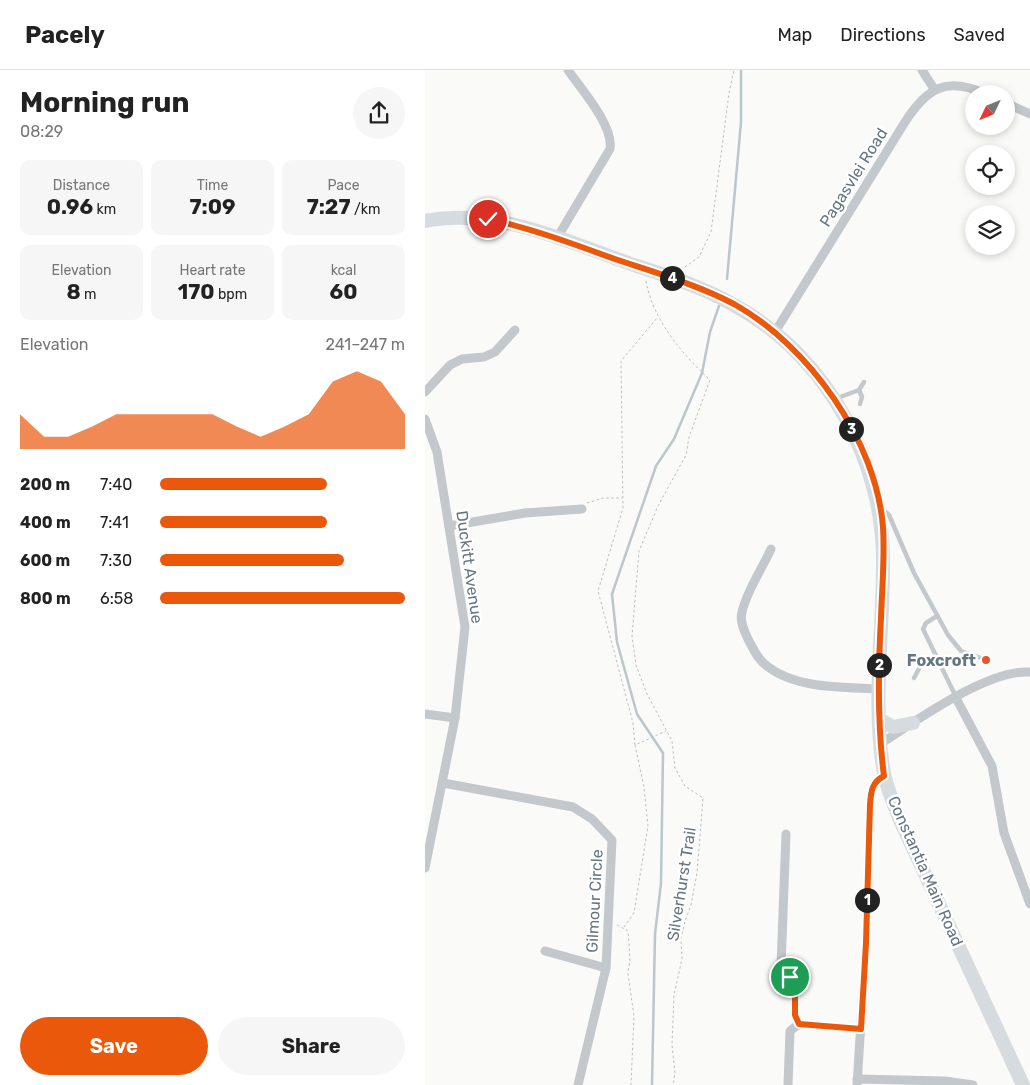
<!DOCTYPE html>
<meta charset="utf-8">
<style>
:root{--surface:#fff;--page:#f6f6f6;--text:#222;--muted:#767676;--line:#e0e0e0;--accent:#ea580c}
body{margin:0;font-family:Rubik,sans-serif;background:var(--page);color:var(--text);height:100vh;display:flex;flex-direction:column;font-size:19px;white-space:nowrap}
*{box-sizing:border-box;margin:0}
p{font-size:16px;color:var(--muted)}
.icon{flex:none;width:28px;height:28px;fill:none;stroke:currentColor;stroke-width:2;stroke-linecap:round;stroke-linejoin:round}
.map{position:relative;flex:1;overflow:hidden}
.panel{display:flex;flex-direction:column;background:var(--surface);width:425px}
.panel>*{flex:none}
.needle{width:32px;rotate:227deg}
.controls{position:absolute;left:540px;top:15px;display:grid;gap:10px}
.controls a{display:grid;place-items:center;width:50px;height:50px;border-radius:50%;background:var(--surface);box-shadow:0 2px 8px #0003;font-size:25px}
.pin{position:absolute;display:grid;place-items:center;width:42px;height:42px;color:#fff;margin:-21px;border:2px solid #fff;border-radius:50%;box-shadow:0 1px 5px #0007}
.km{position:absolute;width:25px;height:25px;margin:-12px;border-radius:50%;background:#222;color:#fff;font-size:14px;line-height:25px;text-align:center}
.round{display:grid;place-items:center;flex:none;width:52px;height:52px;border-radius:26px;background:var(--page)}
.overview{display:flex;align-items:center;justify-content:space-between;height:85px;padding:0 20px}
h1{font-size:28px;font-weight:700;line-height:38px}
.metrics{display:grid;grid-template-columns:repeat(3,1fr);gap:8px;height:85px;padding:5px 20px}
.metrics div{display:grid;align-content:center;border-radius:10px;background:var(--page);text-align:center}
.metrics b{font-size:21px;font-weight:700}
.metrics small{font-size:14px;font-weight:400}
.metrics p{font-size:14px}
.chart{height:140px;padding:10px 20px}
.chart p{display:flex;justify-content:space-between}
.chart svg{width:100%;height:90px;margin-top:5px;fill:var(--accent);opacity:.7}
.primary-button{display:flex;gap:10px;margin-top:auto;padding:10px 20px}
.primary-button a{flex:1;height:58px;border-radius:30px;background:var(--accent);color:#fff;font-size:20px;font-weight:700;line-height:58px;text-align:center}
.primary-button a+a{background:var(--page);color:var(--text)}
ul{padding:0 20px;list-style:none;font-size:16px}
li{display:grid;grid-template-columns:80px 60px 1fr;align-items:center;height:38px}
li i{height:12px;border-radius:6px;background:var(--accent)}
header{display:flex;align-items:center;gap:30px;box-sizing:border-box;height:70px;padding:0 25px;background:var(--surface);border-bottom:1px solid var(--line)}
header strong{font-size:24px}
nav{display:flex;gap:28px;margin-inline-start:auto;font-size:18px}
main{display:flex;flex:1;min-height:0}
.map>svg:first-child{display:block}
</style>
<header>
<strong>Pacely</strong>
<nav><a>Map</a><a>Directions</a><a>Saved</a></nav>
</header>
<main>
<section class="panel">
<div class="overview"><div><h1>Morning run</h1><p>08:29</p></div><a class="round"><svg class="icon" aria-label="share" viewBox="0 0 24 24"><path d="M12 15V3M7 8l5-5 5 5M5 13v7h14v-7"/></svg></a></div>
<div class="metrics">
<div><p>Distance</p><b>0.96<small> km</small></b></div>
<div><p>Time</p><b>7:09</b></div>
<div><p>Pace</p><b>7:27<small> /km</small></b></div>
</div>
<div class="metrics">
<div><p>Elevation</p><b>8<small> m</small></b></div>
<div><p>Heart rate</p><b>170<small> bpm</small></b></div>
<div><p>kcal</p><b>60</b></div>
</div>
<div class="chart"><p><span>Elevation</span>241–247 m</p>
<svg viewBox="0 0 160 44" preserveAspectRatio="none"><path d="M0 44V27L10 38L20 38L30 33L40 27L50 27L60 27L70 27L80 27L90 33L100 38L110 33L120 27L130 11L140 6L150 11L160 27V44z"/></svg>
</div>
<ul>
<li><b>200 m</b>7:40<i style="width:68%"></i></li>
<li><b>400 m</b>7:41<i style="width:68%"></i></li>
<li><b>600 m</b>7:30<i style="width:75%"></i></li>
<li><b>800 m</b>6:58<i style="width:100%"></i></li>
</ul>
<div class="primary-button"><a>Save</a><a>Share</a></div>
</section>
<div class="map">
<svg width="605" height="1015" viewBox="0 0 605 1015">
<rect width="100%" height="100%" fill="#fafaf8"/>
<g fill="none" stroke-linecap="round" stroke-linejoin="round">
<!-- stream -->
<g stroke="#bbc7cb" stroke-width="2.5">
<polyline points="302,209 316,52 316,0"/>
<polyline points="227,1015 230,864 236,813 238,683 212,644 192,572 187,524 231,396 249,369 277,303 285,262 294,236"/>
</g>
<!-- path -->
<g stroke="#bbbfc2" stroke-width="1" stroke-dasharray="2.5 2.5" stroke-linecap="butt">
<polyline points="260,197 274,187 286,162 304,23 309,0"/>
<path d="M221,211c7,39 36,73 64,99l-21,57 -3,18 -28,51 -19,45 -7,85 4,29 11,29 25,47 3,27 10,18 18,12 -6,75 -6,32 -6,16 -4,18 1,20 -8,36 -2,50 3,28 -2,12"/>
<polyline points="162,433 178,428 197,428"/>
<polyline points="210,675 208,653 173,521 198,438 196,291 232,248"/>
<polyline points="192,855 203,861 205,889 203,904 209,946 206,1015"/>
<polyline points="199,857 209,843 223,756 219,717 210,675 241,661"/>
</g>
<!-- service -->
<g stroke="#c3c8cc" stroke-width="4.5">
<polyline points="434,320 437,327 435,334"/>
<polyline points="410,329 434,320 439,312"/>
<polyline points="455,437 464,445 489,503 523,565 536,581 556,588"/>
<polyline points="512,546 501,553 498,559 531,627"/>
<polyline points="489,608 496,595 510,588"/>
</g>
<!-- minor -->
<g stroke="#c3c8cc" stroke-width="9">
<polyline points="497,0 509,19"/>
<polyline points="581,33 605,44"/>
<path d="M132,168l53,-89c4,-23 -29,-60 -42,-79"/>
<path d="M350,262l130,-210c22,-34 41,-46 81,-28"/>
<polyline points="0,322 25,295 37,289 59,287 70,282 90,260"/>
<polyline points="0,349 12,382 40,557 30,648 0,798"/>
<polyline points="24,456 100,443 157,439"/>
<path d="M346,479c-9,20 -24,41 -29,63 -3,9 3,21 7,29 5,9 9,19 18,25 29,23 76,21 111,23"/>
<polyline points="531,628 567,696 579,763 605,834"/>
<polyline points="0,644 30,648"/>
<path d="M455,674c36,-23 108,-75 150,-72"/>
<polyline points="18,713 148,737 167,749 187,770 181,898 153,1015"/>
<polyline points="361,764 356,896 358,902 370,914 370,945 374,954"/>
<polyline points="120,881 181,898"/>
<polyline points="374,954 436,959"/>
<polyline points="432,1009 520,1011 548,1015"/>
<polyline points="363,1015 365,961 374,954"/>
<path d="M432,1015l9,-142 4,-139c1,-13 2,-22 14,-29"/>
</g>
<!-- primary -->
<g stroke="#d6dbdf" stroke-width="14">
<path d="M0,151c72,-14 142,21 209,44 34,11 69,22 100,40 93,51 151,157 149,261 0,69 -11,139 1,207 3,16 10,32 16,47l123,265"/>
<polyline points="454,649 468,657 488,653"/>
</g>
</g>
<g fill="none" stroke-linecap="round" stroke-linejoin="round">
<!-- route casing -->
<g stroke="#fff" stroke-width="10">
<path id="route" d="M63,149c42,9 83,24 124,39 41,14 84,26 122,46 75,42 142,136 149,223 2,30 -1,61 -2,91 -3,53 -4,105 3,158 -12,6 -13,15 -14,28l-4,139 -5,86 -62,-5 -4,-9v-31l-5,-7"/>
</g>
<!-- route -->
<use href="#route" stroke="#ea580c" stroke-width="6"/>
</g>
<!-- markers -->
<circle fill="#e4572e" stroke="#fff" stroke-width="2" cx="561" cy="590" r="5"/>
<g text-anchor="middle" stroke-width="5" stroke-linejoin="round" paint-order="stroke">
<!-- street labels -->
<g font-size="16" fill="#657683" stroke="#fff">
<text transform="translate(428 107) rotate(-58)" y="6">Pagasvlei Road</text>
<text transform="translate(45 497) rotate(82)" y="6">Duckitt Avenue</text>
<text transform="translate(501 801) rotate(66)" y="6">Constantia Main Road</text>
<text transform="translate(256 814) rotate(-81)" y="6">Silverhurst Trail</text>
<text transform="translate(169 831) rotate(-87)" y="6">Gilmour Circle</text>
</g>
<!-- poi labels -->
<g font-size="16" font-weight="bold" fill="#657683" stroke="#fff" text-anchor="end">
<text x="551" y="596">Foxcroft</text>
</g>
</g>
</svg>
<div class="controls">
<a><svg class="needle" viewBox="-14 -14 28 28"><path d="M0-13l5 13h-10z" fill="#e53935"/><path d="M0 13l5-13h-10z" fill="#767676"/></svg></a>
<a><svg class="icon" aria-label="locate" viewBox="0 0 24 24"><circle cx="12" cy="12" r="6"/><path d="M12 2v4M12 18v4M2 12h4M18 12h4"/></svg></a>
<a><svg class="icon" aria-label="layers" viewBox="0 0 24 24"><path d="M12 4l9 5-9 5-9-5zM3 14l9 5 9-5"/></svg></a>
</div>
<div class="pin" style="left:365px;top:907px;background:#1e9e55"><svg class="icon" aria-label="arrive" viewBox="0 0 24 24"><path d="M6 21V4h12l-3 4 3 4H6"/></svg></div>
<div class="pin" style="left:63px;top:149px;background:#d93025"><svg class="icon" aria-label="check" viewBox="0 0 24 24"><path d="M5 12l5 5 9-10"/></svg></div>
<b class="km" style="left:442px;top:830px">1</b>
<b class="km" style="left:454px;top:595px">2</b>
<b class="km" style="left:426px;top:359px">3</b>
<b class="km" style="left:247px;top:208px">4</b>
</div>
</main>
